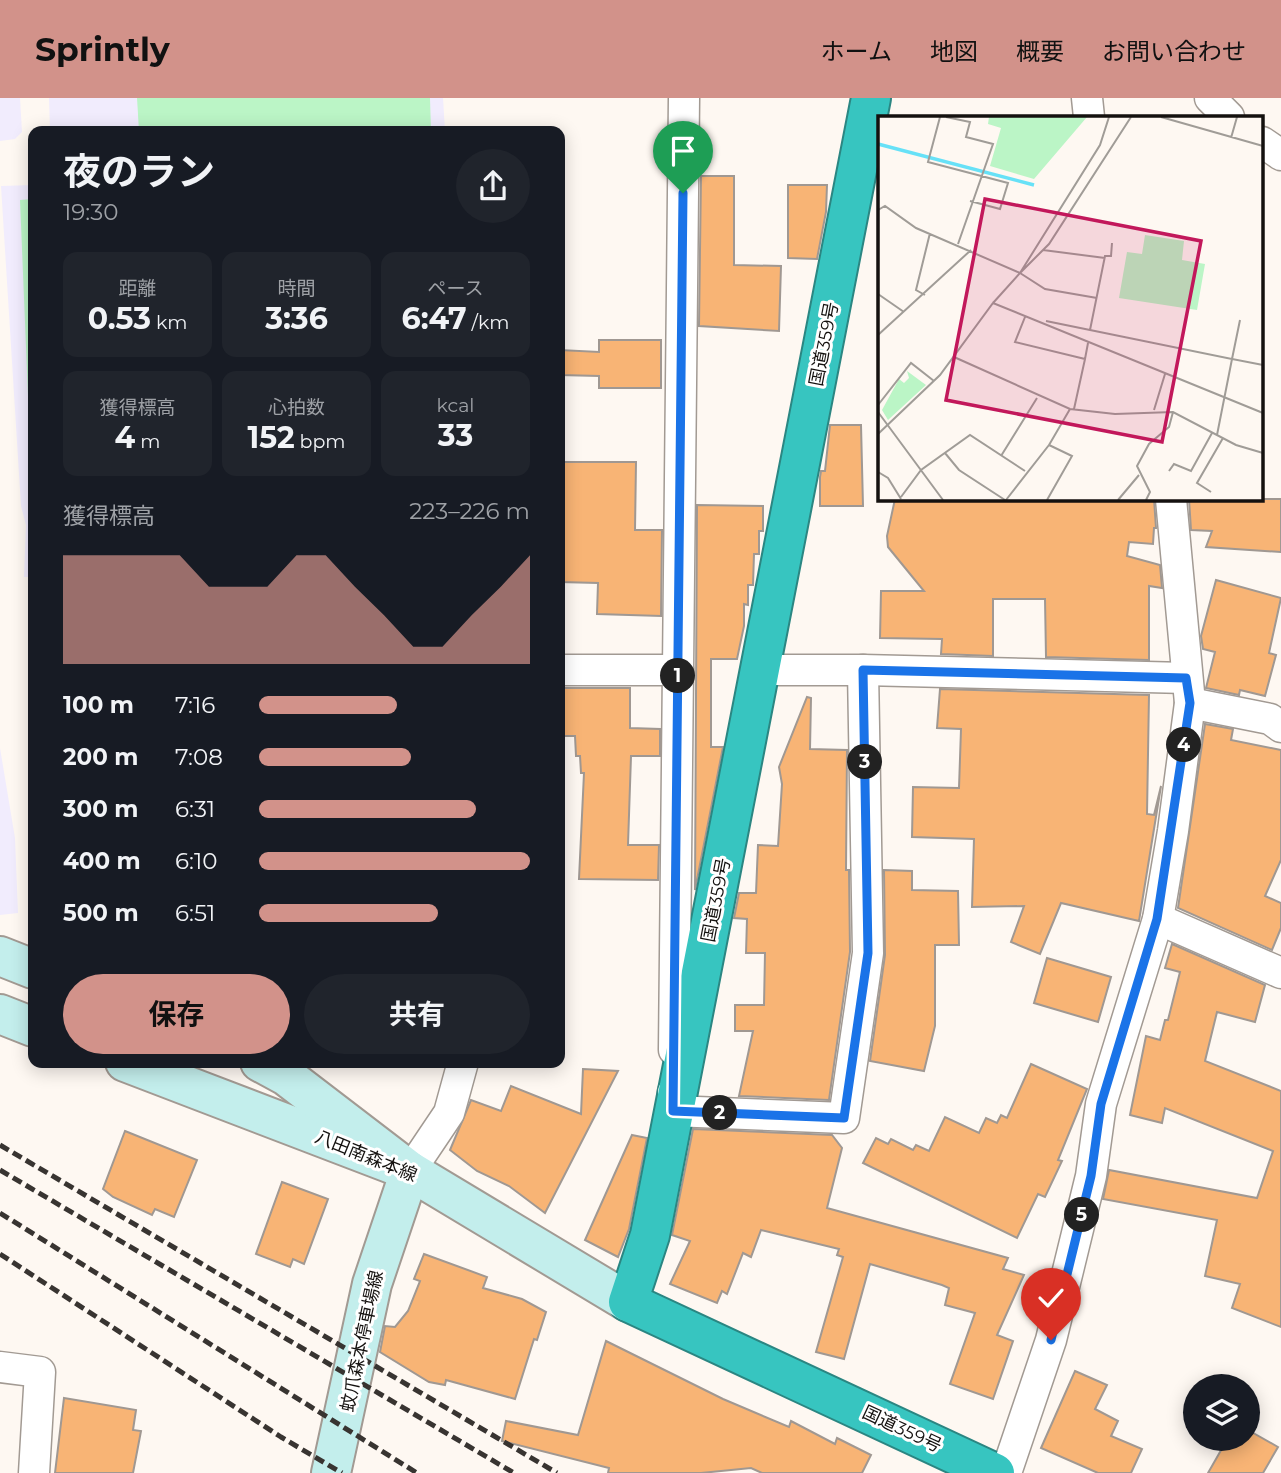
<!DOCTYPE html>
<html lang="ja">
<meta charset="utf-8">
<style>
:root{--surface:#171b24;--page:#20242c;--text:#f1f3f6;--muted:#9ea1a6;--accent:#d2928a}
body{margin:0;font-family:Montserrat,"Noto Sans JP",sans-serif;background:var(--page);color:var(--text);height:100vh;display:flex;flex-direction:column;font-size:26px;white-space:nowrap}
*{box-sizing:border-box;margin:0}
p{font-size:23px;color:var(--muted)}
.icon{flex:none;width:38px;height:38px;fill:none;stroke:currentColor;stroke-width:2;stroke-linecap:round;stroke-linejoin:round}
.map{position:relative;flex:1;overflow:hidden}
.panel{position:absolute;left:28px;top:28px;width:537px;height:942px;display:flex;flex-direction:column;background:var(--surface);border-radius:14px;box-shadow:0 4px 18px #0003}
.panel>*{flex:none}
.controls{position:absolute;left:1183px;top:1276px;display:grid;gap:14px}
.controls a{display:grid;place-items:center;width:77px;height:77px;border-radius:50%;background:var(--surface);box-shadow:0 4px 18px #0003;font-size:35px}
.pin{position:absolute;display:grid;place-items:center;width:60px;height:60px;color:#fff;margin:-72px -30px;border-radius:50% 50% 50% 0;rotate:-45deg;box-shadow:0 0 7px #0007}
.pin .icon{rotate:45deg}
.km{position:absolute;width:35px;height:35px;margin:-18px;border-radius:50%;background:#222;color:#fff;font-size:19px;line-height:35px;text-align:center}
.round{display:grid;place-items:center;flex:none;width:74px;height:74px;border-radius:37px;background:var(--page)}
.summary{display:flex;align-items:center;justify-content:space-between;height:119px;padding:0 35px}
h1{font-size:38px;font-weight:700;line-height:52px}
.metrics{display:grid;grid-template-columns:repeat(3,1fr);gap:10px;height:119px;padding:7px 35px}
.metrics div{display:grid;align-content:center;border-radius:14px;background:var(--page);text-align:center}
.metrics b{font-size:30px;font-weight:700}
.metrics small{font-size:19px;font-weight:400}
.metrics p{font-size:19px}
.chart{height:196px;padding:14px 35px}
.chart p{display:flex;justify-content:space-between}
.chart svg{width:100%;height:126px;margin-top:7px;fill:var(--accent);opacity:.7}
.primary-button{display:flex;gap:14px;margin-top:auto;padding:14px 35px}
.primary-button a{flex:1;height:80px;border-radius:42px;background:var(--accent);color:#111;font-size:28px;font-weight:700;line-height:80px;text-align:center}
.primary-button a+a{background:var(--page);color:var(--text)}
ul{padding:0 35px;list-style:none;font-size:23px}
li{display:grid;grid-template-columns:112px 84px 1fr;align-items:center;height:52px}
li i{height:18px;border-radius:9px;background:var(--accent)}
header{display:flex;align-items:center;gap:42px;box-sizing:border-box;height:98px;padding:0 35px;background:var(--accent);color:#111}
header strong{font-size:33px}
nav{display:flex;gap:38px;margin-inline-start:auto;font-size:24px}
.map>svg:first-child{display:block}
</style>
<header>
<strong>Sprintly</strong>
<nav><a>ホーム</a><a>地図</a><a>概要</a><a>お問い合わせ</a></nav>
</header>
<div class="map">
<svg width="1281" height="1375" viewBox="0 0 1281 1375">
<rect width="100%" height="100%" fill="#fef8f2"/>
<!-- education -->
<g fill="#f1ecfd">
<polygon points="0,0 20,0 22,34 15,41 0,43"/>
<polygon points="49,0 443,0 445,33 50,33"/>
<polygon points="33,87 33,479 24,479 26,427 21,408 1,88"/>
<polygon points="0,650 15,740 18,815 0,817"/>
</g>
<!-- garden -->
<g fill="#bbf5c6">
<polygon points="137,0 430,0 431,33 139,33"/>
<polygon points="33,101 33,347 30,347 20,102"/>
</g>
<!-- building -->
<g fill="#f8b475" stroke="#a09892" stroke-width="2">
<polygon points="701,78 734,78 734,167 781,168 779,233 699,228"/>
<polygon points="788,87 827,87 826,114 817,161 788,160"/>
<polygon points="599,242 661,242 661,290 599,290 599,278 560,277 560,252 599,254"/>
<polygon points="830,327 861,327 863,408 820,408 820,379 821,373 825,373"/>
<polygon points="564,364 636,364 635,432 662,432 661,518 597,516 598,485 560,484"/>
<polygon points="895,401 1154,401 1156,430 1154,430 1153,446 1129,444 1127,458 1160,467 1162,490 1149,488 1149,562 1046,559 1045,501 993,501 993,558 941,556 942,541 880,540 881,493 924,493 888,449 887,438"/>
<polygon points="1189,401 1281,401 1281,454 1206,449 1212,433 1191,432"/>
<polygon points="697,407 763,408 763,433 759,433 759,456 754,456 753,487 748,487 748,507 744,506 744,528 737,561 711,561 711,649 723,649 695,792"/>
<polygon points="1216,482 1281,500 1269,555 1276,557 1265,598 1240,592 1239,597 1206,590 1215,554 1203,551 1201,538"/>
<polygon points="560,590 630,590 630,630 660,631 660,658 631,658 628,747 659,747 658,782 579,781 584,675 581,675 580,658 576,658 575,638 560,638"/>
<polygon points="940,591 1149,597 1147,716 1154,717 1161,688 1139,823 1061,805 1040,856 1011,844 1024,808 972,809 974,741 912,739 913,689 959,690 961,631 937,630"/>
<polygon points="807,599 811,600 810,651 847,652 846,772 849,772 850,854 829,1002 739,998 753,933 735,933 735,907 764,907 765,855 746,855 747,821 734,820 739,795 756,795 758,747 778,748 782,686 779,669"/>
<polygon points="1205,626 1233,631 1231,642 1281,652 1281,762 1265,798 1281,805 1281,830 1272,852 1178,810"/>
<polygon points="884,772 912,773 912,792 958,793 959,847 935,847 935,928 924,973 870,963 885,857"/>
<polygon points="1172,846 1265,887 1255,924 1217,914 1205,963 1281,993 1281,1229 1232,1210 1240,1186 1205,1178 1217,1122 1103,1101 1109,1072 1257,1100 1273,1053 1165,1010 1162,1025 1130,1017 1146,938 1160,942 1165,922 1168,922 1180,874 1165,870"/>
<polygon points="1047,860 1111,879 1098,924 1034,905"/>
<polygon points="1031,966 1087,991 1058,1062 1062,1063 1045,1099 1038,1096 1017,1140 863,1065 876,1040 888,1046 891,1041 913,1052 916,1047 929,1053 945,1019 979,1035 986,1020 997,1025 1001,1017 1007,1020"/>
<polygon points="583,971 618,973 545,1115 509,1088 477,1073 450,1052 471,1002 501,1013 511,988 581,1016"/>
<polygon points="693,1031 832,1037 842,1050 827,1110 1008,1160 1003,1171 1024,1177 997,1237 1013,1243 993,1301 950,1286 975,1215 945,1207 949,1190 942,1187 870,1166 844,1261 816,1254 843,1159 837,1157 839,1151 761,1132 751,1159 743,1155 727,1196 722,1193 717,1205 670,1186 690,1143 672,1137"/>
<polygon points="125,1033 197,1062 174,1119 155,1111 152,1117 113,1099 103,1091"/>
<polygon points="632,1037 647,1040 629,1131 618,1159 585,1142"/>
<polygon points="282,1084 328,1101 304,1166 293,1161 290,1169 256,1156"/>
<polygon points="424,1156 487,1179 483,1190 522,1201 546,1214 537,1242 534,1241 515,1301 446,1282 445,1287 429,1284 380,1254 385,1228 395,1229 408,1213 420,1183 414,1181"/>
<polygon points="606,1243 723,1301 789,1329 791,1323 835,1346 837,1340 871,1357 862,1375 762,1375 751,1370 701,1375 608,1375 609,1370 502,1343 506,1323 578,1337"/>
<polygon points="1075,1273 1107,1287 1095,1311 1118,1323 1111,1338 1142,1351 1131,1375 1098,1375 1041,1350"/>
<polygon points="64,1300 136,1312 133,1332 141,1333 133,1375 55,1375"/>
<polygon points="1248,1332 1278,1349 1263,1375 1208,1375 1228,1340 1248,1340"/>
</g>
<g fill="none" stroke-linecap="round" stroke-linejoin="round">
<!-- street casing -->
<g stroke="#a29a93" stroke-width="33">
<g id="street">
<polyline points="1087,0 1089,19"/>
<polyline points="1210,0 1229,19"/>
<polyline points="1262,44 1281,57"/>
<polyline points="560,572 678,572"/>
<polyline points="863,572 1186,580"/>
<polyline points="1190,605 1270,621 1281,629"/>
<polyline points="1158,821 1281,875"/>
<polyline points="674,952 684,0"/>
<polyline points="673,994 673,1013 844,1020 868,855 863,572 761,572"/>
<polyline points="410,1073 449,1015 463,964"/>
<polyline points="0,1269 40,1274 34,1375"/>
<polyline points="1006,1375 1051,1242 1091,1078 1101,1006 1158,821 1173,733 1190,605 1171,401"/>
</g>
</g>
<!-- secondary casing -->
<g stroke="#a29a93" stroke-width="42">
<g id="secondary">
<polyline points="0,858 33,871"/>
<polyline points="0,916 33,929"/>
<polyline points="125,964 410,1073 628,1204"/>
<polyline points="260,964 286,978 410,1073 372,1186 331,1375"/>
</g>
</g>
<!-- highway casing -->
<g stroke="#2b8682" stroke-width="42">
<polyline id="highway" points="871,0 650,1137 628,1204 995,1375"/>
</g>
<!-- street -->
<use href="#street" stroke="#fff" stroke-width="30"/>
<!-- secondary -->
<use href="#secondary" stroke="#c3eeec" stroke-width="38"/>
<!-- highway -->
<use href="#highway" stroke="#37c5c0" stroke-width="38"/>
<!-- rail -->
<g stroke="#383431" stroke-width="5" stroke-dasharray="10 5" stroke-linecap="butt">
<polyline points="0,1047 557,1375"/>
<polyline points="0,1072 514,1375"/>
<polyline points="0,1115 417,1375"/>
<polyline points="0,1156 281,1339 342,1375"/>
</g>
</g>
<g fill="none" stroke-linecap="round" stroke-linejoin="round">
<!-- route casing -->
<g stroke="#fff" stroke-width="14">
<polyline id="route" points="683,95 673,1013 844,1020 868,855 863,572 1186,580 1190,605 1157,821 1101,1006 1091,1078 1051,1242"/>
</g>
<!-- route -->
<use href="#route" stroke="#1a73e8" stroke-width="9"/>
</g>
<g text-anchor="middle" stroke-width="6" stroke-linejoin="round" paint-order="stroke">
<!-- street labels -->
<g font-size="18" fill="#14110f" stroke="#fff">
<text transform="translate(824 246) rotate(-79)" y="6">国道359号</text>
<text transform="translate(716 802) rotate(-79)" y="6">国道359号</text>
<text transform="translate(366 1058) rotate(22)" y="6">八田南森本線</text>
<text transform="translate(362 1243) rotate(-78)" y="6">蚊爪森本停車場線</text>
<text transform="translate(902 1331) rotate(25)" y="6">国道359号</text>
</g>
</g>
<!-- overview -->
<g transform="translate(878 18)">
<rect width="385" height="385" fill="#fef8f2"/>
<path d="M29,255l19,14 -38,35 -6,-10 17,-31 5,4 5,-5z" fill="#bbf5c6"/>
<path d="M111,1h98l-53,62 -44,-13 11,-38 -13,-4zM267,119l39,6 -2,19 23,4 -8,46 -78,-12 8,-46 15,2z" fill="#bbf5c6"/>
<path fill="none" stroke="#67e1f7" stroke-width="3.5" d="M0,28l156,41"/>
<path fill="none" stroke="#a09c97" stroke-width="2" d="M62,1l-12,45 80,21 -8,26 -30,-8M68,1l24,5 -4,15 27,7 -35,100M283,1l102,29M353,22l6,-21M0,94l7,-4 31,22 104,45 29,-29 82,-127M165,134l62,8M142,157l25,16 52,9M0,178l26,18M47,179l-9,-5 14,-57M115,187l27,-30 80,-128 9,-28M147,201l-10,25 70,17 3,-16M362,204l-8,39 31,6M168,205l186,38 -15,76M212,214l15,-74h6l1,-13M0,219l93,-85M76,241l116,52 45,5 58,-2 63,33 27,8M0,289l33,-42 23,18M196,293l11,-50M276,294l11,-36M0,296l65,88M0,318l62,-59 53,-72 270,110M67,337l14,17 46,30M123,340l36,-58M291,355l5,-7 17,7 21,-38M0,356l10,6 13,21M333,376l-14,-9 26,-45M23,381l20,-27 49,-35 55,36M128,384l43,-55M169,384l25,-44 -23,-11 21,-36M240,384l21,-25M268,384l4,-8 -13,-26 12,-22 20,-17 4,-15"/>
<path fill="#c2185b" fill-opacity="0.15" stroke="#c2185b" stroke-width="3.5" d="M107,83l216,42 -39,201 -216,-42z"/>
<rect width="385" height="385" fill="none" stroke="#14110f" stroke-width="3.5"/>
</g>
</svg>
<div class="controls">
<a><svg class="icon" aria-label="layers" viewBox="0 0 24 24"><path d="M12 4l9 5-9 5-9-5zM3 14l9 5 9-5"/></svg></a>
</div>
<div class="pin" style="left:683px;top:95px;background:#1e9e55"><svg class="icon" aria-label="arrive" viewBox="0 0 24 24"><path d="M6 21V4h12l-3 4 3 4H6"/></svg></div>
<div class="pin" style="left:1051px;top:1242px;background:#d93025"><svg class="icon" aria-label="check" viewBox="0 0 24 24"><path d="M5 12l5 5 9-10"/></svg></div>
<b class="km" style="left:678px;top:578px">1</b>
<b class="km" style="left:720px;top:1015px">2</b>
<b class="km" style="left:865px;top:664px">3</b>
<b class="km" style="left:1184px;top:647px">4</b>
<b class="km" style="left:1082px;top:1117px">5</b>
<section class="panel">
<div class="summary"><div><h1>夜のラン</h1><p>19:30</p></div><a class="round"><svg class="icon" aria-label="share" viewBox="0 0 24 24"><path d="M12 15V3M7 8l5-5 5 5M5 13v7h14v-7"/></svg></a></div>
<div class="metrics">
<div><p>距離</p><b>0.53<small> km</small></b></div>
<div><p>時間</p><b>3:36</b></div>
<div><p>ペース</p><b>6:47<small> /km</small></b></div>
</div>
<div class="metrics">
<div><p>獲得標高</p><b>4<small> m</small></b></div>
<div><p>心拍数</p><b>152<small> bpm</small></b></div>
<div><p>kcal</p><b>33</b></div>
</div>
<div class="chart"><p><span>獲得標高</span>223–226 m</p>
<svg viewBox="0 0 160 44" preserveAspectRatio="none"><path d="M0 44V6L10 6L20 6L30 6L40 6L50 17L60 17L70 17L80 6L90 6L100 17L110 27L120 38L130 38L140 27L150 17L160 6V44z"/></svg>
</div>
<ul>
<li><b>100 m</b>7:16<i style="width:51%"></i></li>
<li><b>200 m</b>7:08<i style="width:56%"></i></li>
<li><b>300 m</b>6:31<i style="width:80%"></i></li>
<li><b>400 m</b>6:10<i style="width:100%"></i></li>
<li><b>500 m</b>6:51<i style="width:66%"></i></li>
</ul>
<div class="primary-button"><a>保存</a><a>共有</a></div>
</section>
</div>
